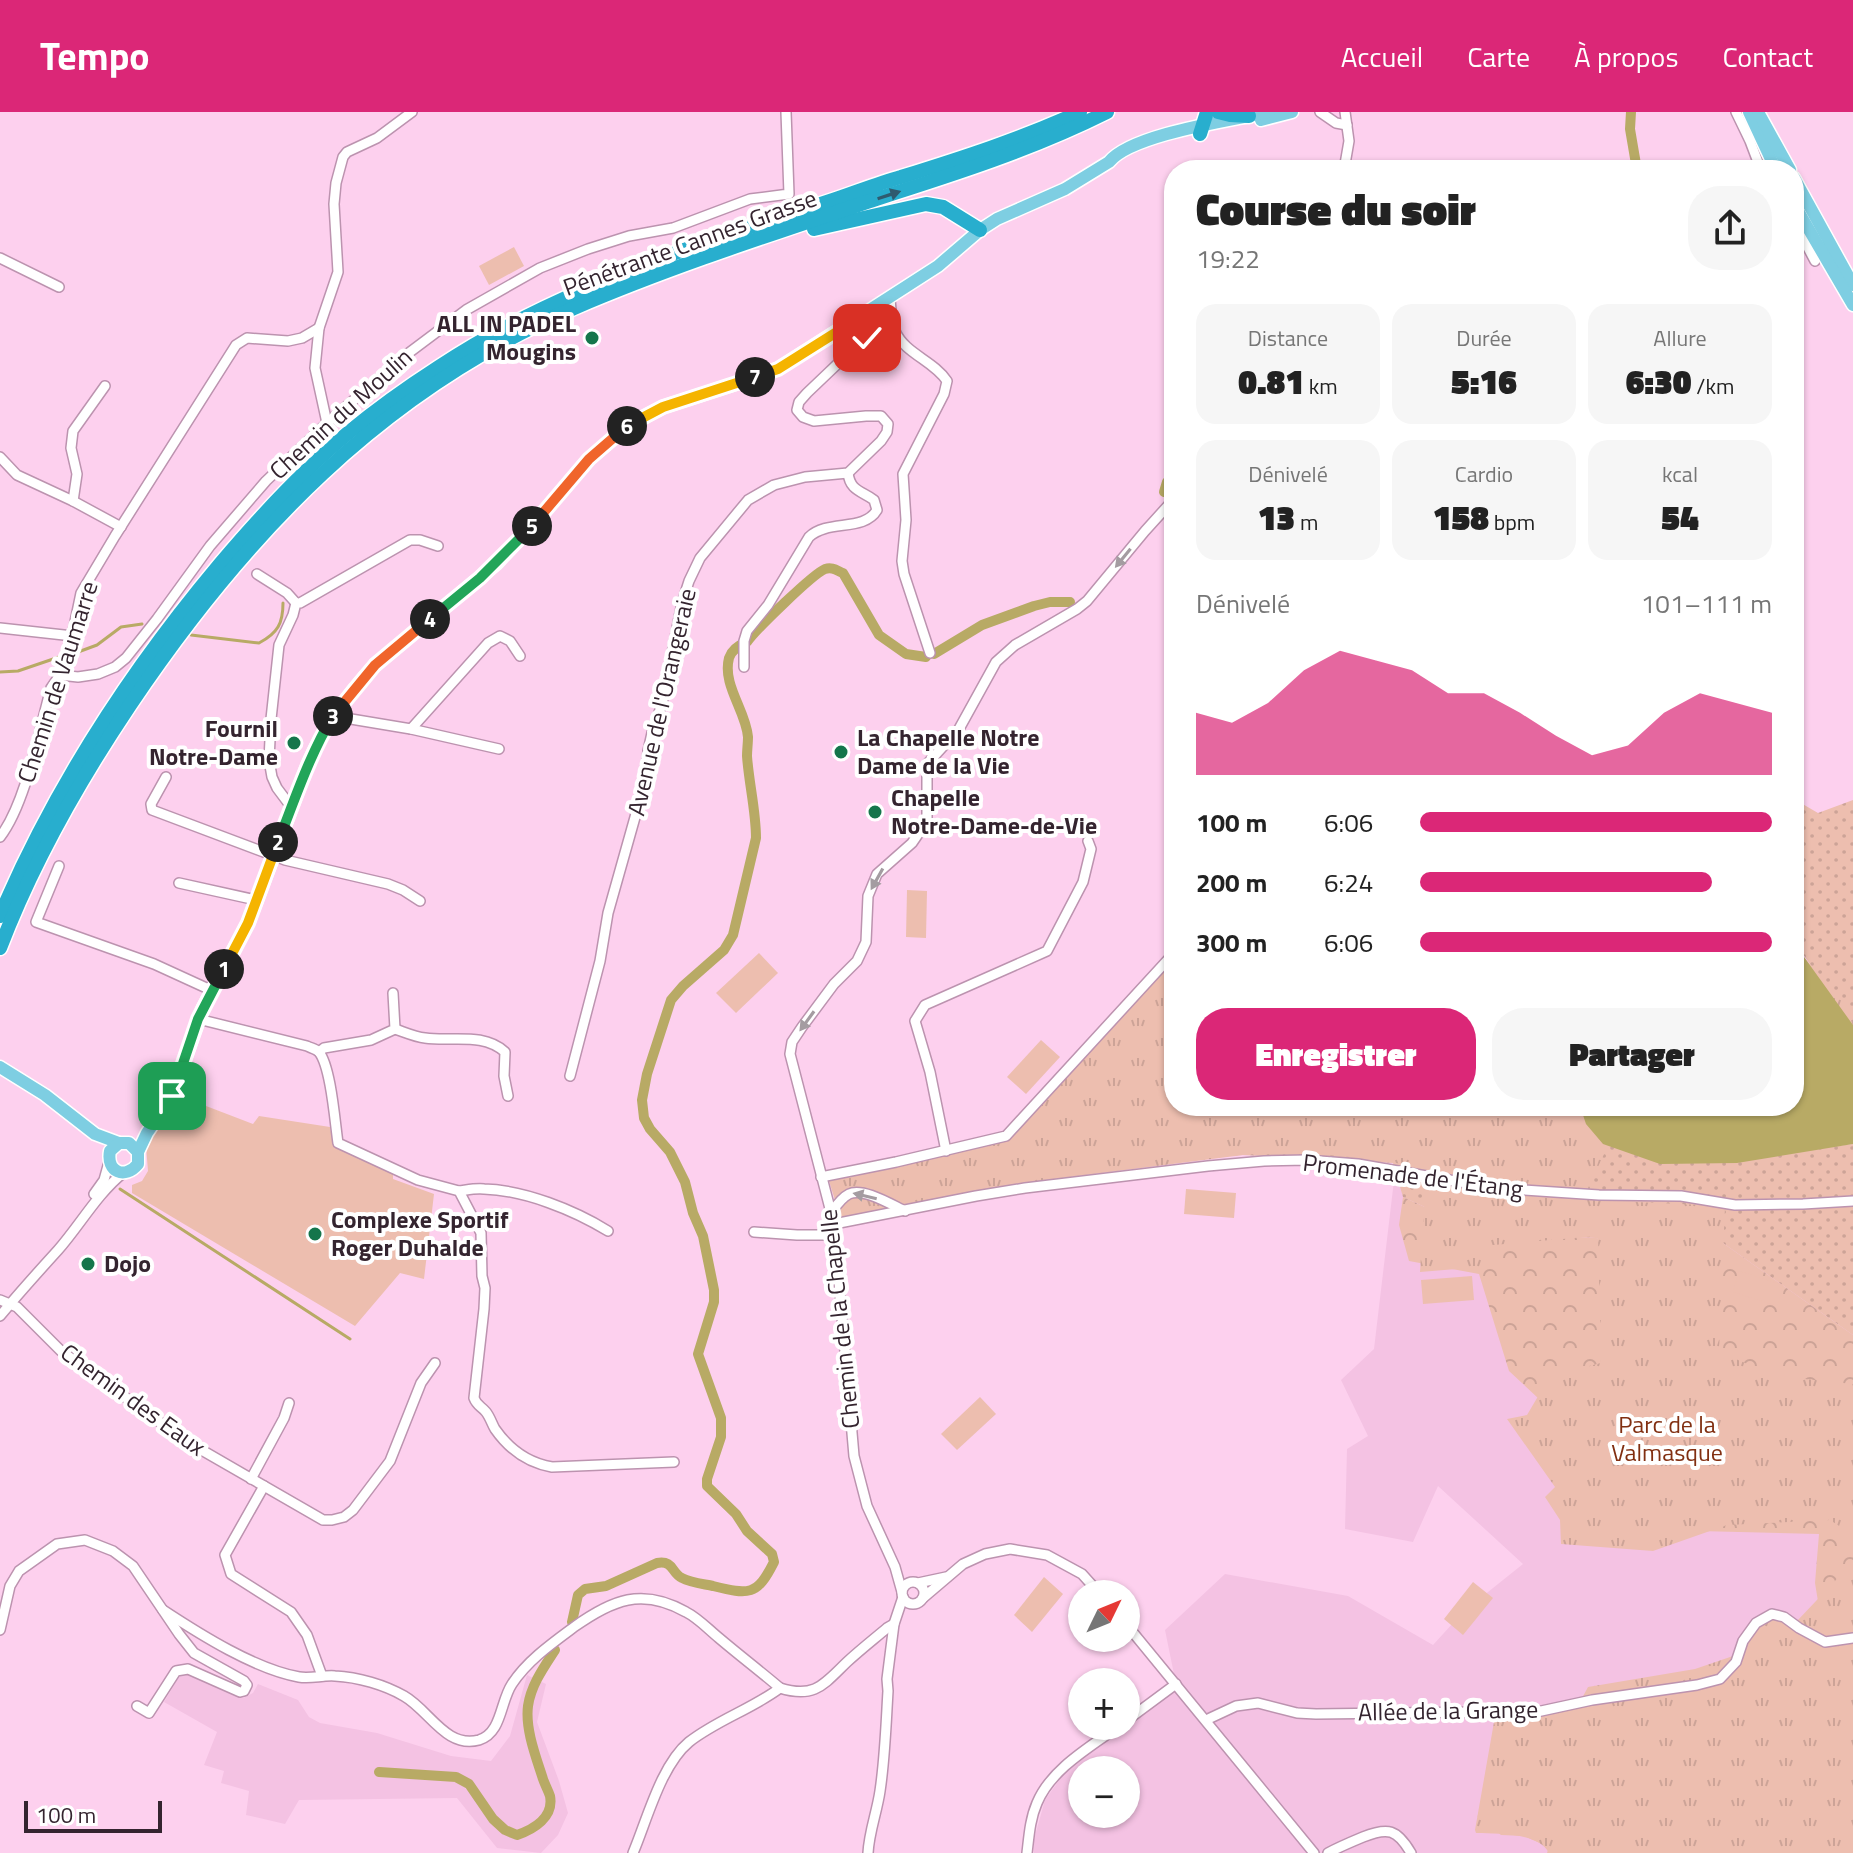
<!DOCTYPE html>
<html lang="fr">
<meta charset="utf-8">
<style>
:root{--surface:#fff;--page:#f6f6f6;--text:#222;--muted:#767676;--accent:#db2777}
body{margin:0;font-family:"Titillium Web",sans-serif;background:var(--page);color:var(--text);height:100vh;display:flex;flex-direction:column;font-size:30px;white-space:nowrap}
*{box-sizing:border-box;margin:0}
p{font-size:26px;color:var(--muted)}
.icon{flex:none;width:44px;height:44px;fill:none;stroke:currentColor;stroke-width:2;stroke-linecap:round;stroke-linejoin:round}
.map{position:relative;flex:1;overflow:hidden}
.sheet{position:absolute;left:1164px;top:48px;width:640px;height:956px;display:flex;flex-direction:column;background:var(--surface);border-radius:32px;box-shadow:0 2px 6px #0004}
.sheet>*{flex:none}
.needle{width:52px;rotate:47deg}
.buttons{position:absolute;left:1068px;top:1468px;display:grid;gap:16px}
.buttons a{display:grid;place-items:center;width:72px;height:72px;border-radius:50%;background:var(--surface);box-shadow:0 2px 6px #0004;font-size:40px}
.scale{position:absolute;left:24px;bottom:20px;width:138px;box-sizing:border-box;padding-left:8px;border:4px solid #34242f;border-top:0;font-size:22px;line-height:28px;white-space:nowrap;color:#34242f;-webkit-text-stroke:6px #fff;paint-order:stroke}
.pin{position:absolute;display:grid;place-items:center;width:68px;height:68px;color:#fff;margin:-34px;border-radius:16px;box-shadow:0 4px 12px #0006}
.km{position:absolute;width:40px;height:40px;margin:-20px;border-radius:50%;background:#222;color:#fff;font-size:22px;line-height:40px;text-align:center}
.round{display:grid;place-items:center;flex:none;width:84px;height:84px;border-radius:32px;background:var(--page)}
.summary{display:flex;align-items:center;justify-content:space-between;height:136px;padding:0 32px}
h1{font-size:44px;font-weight:800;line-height:60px}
.figures{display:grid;grid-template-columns:repeat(3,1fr);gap:12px;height:136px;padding:8px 32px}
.figures div{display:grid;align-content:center;border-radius:20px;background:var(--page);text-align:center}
.figures b{font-size:34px;font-weight:800}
.figures small{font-size:22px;font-weight:400}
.figures p{font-size:22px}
.chart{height:224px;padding:16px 32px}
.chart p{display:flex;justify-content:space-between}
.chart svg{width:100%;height:144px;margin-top:8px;fill:var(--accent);opacity:.7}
.cta{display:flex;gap:16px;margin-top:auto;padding:16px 32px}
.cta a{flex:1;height:92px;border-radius:32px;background:var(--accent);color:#fff;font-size:32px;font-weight:800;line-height:92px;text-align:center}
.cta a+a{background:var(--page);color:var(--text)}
ul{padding:0 32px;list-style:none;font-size:26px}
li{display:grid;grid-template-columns:128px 96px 1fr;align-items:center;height:60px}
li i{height:20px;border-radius:10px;background:var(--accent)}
header{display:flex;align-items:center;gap:48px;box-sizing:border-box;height:112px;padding:0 40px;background:var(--accent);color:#fff}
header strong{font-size:38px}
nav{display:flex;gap:44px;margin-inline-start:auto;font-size:28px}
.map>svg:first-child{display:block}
</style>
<header>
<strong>Tempo</strong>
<nav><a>Accueil</a><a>Carte</a><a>À propos</a><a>Contact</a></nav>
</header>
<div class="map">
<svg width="1853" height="1741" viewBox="0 0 1853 1741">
<defs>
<pattern id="grass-dots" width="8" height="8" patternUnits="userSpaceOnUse" patternTransform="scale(2)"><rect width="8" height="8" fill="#edbeaf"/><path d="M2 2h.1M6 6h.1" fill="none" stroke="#cca397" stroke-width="1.8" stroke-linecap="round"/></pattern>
<pattern id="forest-crowns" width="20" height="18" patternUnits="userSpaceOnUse" patternTransform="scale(2)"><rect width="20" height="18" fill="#edbeaf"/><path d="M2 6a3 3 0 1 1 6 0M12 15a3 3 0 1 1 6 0" fill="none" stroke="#cca397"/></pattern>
<pattern id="park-tufts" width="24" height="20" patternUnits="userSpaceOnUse" patternTransform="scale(2)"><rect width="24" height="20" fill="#edbeaf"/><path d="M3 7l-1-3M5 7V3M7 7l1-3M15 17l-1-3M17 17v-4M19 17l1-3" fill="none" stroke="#cca397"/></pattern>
</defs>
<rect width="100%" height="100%" fill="#fdd0ee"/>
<!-- built -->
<g fill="#f4c2e3" fill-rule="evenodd">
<path d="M1395,1060l458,29v652h-819v-14l11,-39 18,-25 113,-91 -11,-54 60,-56 123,22 85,49 30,-33 60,-48 -85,-78 -25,56 -68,-13 2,-80 21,-13 -27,-56 33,-31zM1082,1658h44v44h-44z"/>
<polygon points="182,1560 205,1568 243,1586 253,1581 258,1572 298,1588 309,1605 320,1611 377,1621 451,1644 491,1649 510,1624 527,1563 546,1572 537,1610 559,1669 568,1701 558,1723 541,1741 497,1736 457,1686 299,1688 285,1712 246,1703 249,1679 221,1671 224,1659 204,1653 217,1620 164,1590"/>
</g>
<!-- grass -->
<g fill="url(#grass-dots)">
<polygon points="1794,687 1818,701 1853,688 1853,913 1800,838 1794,838"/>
<polygon points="1174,850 1174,994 1829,1035 1853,1032 1853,1223 1713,1124 1627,1128 1532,1122 1462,1112 1403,1085 1393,1051 1242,1043 1051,1057 1036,1008 1058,973"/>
</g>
<!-- forest -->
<polygon fill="url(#forest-crowns)" points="1403,1085 1462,1112 1532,1122 1627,1128 1713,1124 1853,1223 1853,1741 1547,1741 1549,1735 1524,1724 1501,1723 1477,1704 1724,1579 1822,1514 1815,1471 1819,1422 1615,1417 1568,1314 1509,1259 1479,1162 1409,1149 1399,1113"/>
<!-- park -->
<g fill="url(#park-tufts)">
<polygon points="1794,835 1853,898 1853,1024 1614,1021 1588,1076 1589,1088 1725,1094 1719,1240 1776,1264 1853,1272 1853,1427 1847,1419 1830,1408 1727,1413 1653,1439 1561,1432 1560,1408 1545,1385 1555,1375 1507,1307 1527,1303 1550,1264 1601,1251 1598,1124 1481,1134 1481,1155 1420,1160 1426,1067 1429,1058 1382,1048 1295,1040 1251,1042 1031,1070 845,1106 840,1104 829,1069 1010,1027 1174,849 1174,994 1794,994"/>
<path d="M1853,1450v291h-304c-11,-21 -52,-19 -73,-20l-1,-3 22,-125 15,2 1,3 24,-1 44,-9 7,-13 107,-18 38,-13c9,-19 19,-48 45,-44 6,1 14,6 19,9z"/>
</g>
<!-- garden -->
<g fill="#edbeaf">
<polygon points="514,135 524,154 489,173 479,154"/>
<polygon points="907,778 927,779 926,826 906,825"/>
<polygon points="759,841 778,861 736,901 716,881"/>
<polygon points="1041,928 1060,945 1026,982 1007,965"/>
<polygon points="180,984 253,1012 259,1004 330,1015 334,1035 393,1062 393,1067 434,1082 424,1167 400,1161 355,1214 132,1081 132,1073 142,1069 148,1059 146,1034"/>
<polygon points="1186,1077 1236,1081 1234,1106 1184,1102"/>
<polygon points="1739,1159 1783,1173 1777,1194 1733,1180"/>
<polygon points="1472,1164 1474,1188 1423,1192 1421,1168"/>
<polygon points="980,1285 996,1302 957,1338 941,1322"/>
<polygon points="1044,1465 1063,1482 1032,1520 1014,1503"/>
<polygon points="1473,1470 1493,1486 1463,1523 1444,1507"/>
</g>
<!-- water -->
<polygon fill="#b8aa65" points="1794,838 1799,838 1853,913 1853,1032 1737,1051 1660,1052 1603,1032 1586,1012 1580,994 1794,994"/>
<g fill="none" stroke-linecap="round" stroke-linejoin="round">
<!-- stream -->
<g stroke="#b8aa65" stroke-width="3">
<path d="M191,523l68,8c19,-10 24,-20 24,-40"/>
<polyline points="70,543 97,533 121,515 142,512"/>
<polyline points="0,560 18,559 62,544"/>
<polyline points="120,1077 350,1227"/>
</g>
<!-- canal -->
<g stroke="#b8aa65" stroke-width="10">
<polyline points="1631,0 1630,17 1637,58"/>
<polyline points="1164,380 1167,370 1174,363"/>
<polyline points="934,542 982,513 1034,494 1050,490 1070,490"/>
<path d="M572,1510l6,-27 7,-6 21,-3 51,-23c17,-3 14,10 25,15 9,5 22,6 31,8 36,9 44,10 61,-24l-2,-8 -25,-23 -11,-17 -29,-28v-7l14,-42v-19l-23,-64 16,-52v-12l-11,-54 -10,-23 -8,-31 -15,-30 -20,-23 -6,-11 -2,-18 5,-26 24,-74 12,-14 41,-36 9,-15 23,-97c0,-27 -7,-54 -9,-82 0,-6 1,-13 1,-19 -2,-26 -26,-52 -19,-79 3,-9 10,-13 18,-16 9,-13 66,-68 78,-73 7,-2 11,1 18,4l36,62 27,19 20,3"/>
<path d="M379,1660l77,5 13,7 24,35 12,11 12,5c17,-6 37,-18 33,-39 -2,-6 -5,-11 -7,-17 -7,-22 -18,-50 -15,-73 3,-21 16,-39 27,-56"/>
</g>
<!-- minor casing -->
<g stroke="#bc93af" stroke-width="12">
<g id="minor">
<polyline points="1320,0 1336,11 1347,13"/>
<polyline points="1736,0 1750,29 1761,58"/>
<polyline points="1344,58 1349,29 1345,0"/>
<polyline points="1794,109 1815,149"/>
<polyline points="0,146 59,175"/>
<path d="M890,186c1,11 1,23 5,33 10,23 38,29 52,50l-3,13 -41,80 3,46 -4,41 2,13 26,79"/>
<polyline points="327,311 315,256 319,216 338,160 334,92 336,71 343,45 347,40 377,26 412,0"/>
<polyline points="0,345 17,363 73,389 121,415"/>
<polyline points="73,389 77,362 71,336 73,319 105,274"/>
<polyline points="257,462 287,481 296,491"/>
<polyline points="0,516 73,524"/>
<path d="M744,555v-26l3,-10 21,-26 41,-68c19,-18 55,-5 68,-27l-3,-10c-12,-9 -24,-9 -26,-27"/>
<polyline points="60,563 78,565 98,562 115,555 126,546 157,507 210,434 266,369 327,311 406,243 466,198 540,156 588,137 629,124 673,116 750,87 789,82 786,0"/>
<polyline points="333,604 411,617 499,637"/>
<polyline points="411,617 488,531 500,524 510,529 520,544"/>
<polyline points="166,665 151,692 152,698 285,748 388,772 403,778 420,789"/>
<polyline points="292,696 277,676 272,665 269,648 271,607 279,533 293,503 296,491 300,491 410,428 420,428 438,434"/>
<path d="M0,725c26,-34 39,-106 51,-149l9,-13 9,-24 12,-58 34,-57 121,-191 11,-7 41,3 14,-3 17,-10"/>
<polyline points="59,754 36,810 154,852 213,879"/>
<polyline points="179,771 256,788"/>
<path d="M198,907l109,27c4,2 9,3 12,6 12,15 16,71 19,91l80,37 41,11 22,42 1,43 3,12 -1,21 -10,89c3,8 7,8 12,14 4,5 6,12 9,17 14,20 33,34 57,38l122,-5"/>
<path d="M395,917c9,3 20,8 30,9 27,4 58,-6 80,14l-1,24 4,20"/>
<polyline points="319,940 324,936 371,928 395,917 393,881"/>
<path d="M570,964l30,-115 8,-48 33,-117 6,-28 1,-17 4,-18 10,-29 20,-101 7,-22 11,-23 48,-58 26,-15 31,-8 43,-4 33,-32 6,-9 1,-8 -7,-8h-15l-52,5 -11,-4 -6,-7 2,-8 8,-9 64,-61c3,-8 0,-12 -4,-19"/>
<polyline points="946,1039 930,960 915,909 925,893 1047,839 1083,770 1091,737 1088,729"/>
<polyline points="821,1065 896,1050 1006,1024 1174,841"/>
<path d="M459,1079c8,-1 17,-3 25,-2 40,1 90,21 124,42"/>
<polyline points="94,1082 104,1068 109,1050"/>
<path d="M831,1101c5,-7 10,-15 18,-19 14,-7 43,11 56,17"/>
<polyline points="834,1112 976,1084 1025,1076 1208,1054 1264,1049 1307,1048 1358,1052 1495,1076 1599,1083 1681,1084 1735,1093 1803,1092 1853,1089"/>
<polyline points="754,1120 797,1123 835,1123"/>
<polyline points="0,1188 17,1195 61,1239 186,1329 323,1408 332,1408 344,1405 353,1398 390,1349 421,1271 435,1251"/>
<path d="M0,1204c19,-23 38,-44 58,-66 22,-25 39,-56 65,-77"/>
<polyline points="251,1367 284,1306 289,1291"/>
<polyline points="264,1374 225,1443 231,1462 291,1500 307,1523 322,1564"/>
<circle cx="913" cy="1481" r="11"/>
<polyline points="918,1471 946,1465"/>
<polyline points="902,1480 895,1455 867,1394 854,1344 834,1112 790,942 792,930 802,915 834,872 857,849 866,830 868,784 877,762 912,731 927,709 927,652 959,617 996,550 1015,533 1077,497 1087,489 1145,419 1174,387"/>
<polyline points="923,1486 963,1452 985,1442 1010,1437 1047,1443 1082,1462 1100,1482"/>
<path d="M163,1498c38,25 92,59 136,67 12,2 24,-2 36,-1 23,1 50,9 69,20 25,14 42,53 75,44 23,-7 21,-38 33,-56 15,-23 39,-40 62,-57 38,-27 68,-40 112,-15 12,6 22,17 33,26 20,17 41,33 61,50 35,11 44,-4 67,-26 13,-12 27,-23 40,-34l7,-4"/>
<polyline points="1126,1512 1314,1741"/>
<polyline points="0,1518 10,1474 19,1459 57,1432 85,1428 113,1439 133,1454 179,1522 194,1541 244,1569 247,1573 244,1579 240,1580 188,1557 176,1559 149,1601 137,1594"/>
<polyline points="1206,1608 1236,1594 1258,1591 1297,1601 1316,1602 1475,1600 1532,1601 1592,1588 1697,1573 1720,1567 1736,1550 1743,1529 1756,1511 1772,1502 1784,1505 1799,1516 1825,1530 1853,1526"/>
<polyline points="1126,1609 1176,1572"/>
<path d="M633,1741c14,-33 28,-88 56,-111 28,-22 63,-33 91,-54"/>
<path d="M868,1741c1,-21 9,-41 12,-62 5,-33 6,-67 8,-100l-1,-12 7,-55 9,-27"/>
<path d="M1027,1741c2,-17 3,-34 10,-50 14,-34 53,-56 82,-77"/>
<path d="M1328,1741c11,-6 23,-11 35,-16 25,-10 34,-8 48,16"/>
</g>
</g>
<!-- major casing -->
<g stroke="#fff" stroke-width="15">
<g id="major">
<polyline points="1749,0 1776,58"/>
<polyline points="1758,0 1790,58"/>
<polyline points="1261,8 1292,0"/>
<polyline points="1794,66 1853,173"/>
<polyline points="1794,92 1853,193"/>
<polyline points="0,955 45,983 95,1022 119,1031"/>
<path d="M138,1040l-9,-9h-10l-9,8c-4,21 15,29 28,13v-12l9,-19 25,-37 31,-88 45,-85 60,-159c16,-37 39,-69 67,-99l121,-101 33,-35 60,-70 40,-34 34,-18 84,-27 31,-11 160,-103 42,-36 17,-11 68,-30 44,-27c22,-28 124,-42 160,-50"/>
</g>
</g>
<!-- highway casing -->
<g stroke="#fff" stroke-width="17">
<g id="highway">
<polyline points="1218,0 1230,3 1249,4"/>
<polyline points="1200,22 1207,0"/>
<polyline points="814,117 926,92 943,95 980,118"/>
<path d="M0,804c54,-127 131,-246 220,-352 39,-46 81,-92 128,-131 29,-24 60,-46 91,-66 66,-44 141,-77 215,-106 57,-22 115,-40 173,-59 25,-8 49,-18 74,-25 61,-19 120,-38 179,-65"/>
<path d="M0,836c33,-86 79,-167 130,-243 115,-171 252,-315 444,-397 98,-42 201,-75 302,-109 79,-25 157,-50 231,-87"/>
</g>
</g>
<!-- minor -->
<use href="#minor" stroke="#fff" stroke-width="9"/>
<!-- major -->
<use href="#major" stroke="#7ecee2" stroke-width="12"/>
<!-- highway -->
<use href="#highway" stroke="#28aece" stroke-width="14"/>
</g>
<!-- one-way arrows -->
<defs><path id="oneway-solid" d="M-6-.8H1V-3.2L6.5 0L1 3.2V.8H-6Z" transform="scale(2)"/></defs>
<use fill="#2f5b6f" href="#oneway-solid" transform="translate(889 83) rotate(-18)"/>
<g fill="#a49ca1">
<use href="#oneway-solid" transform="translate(1123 446) rotate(129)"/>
<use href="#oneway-solid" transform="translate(877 767) rotate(119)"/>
<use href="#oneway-solid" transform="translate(807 909) rotate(126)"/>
<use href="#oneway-solid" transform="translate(865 1084) rotate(-167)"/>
</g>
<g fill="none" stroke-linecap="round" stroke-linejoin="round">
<!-- split-1 casing -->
<g stroke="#fff" stroke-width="16">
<polyline id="split-1" points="172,984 198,907 224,857"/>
</g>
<!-- split-2 casing -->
<g stroke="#fff" stroke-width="16">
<polyline id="split-2" points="224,857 248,811 278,730"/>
</g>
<!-- split-3 casing -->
<g stroke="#fff" stroke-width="16">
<path id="split-3" d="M278,730c17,-43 31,-86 55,-126"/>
</g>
<!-- split-4 casing -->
<g stroke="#fff" stroke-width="16">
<polyline id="split-4" points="333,604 375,553 430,507"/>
</g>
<!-- split-5 casing -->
<g stroke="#fff" stroke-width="16">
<polyline id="split-5" points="430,507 480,466 532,414"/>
</g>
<!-- split-6 casing -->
<g stroke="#fff" stroke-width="16">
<polyline id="split-6" points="532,414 589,347 627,314"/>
</g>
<!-- split-7 casing -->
<g stroke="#fff" stroke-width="16">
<polyline id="split-7" points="627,314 663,295 755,265"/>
</g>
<!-- split-8 casing -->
<g stroke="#fff" stroke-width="16">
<polyline id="split-8" points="755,265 778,257 867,201 873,215 867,226"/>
</g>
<!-- split-1 -->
<use href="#split-1" stroke="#22a559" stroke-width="10"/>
<!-- split-2 -->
<use href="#split-2" stroke="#f5b400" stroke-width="10"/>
<!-- split-3 -->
<use href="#split-3" stroke="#22a559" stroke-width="10"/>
<!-- split-4 -->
<use href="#split-4" stroke="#f0652b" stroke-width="10"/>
<!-- split-5 -->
<use href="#split-5" stroke="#22a559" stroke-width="10"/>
<!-- split-6 -->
<use href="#split-6" stroke="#f0652b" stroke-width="10"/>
<!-- split-7 -->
<use href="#split-7" stroke="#f5b400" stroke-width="10"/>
<!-- split-8 -->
<use href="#split-8" stroke="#f5b400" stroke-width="10"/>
</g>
<!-- markers -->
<g fill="#15754b" stroke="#fff" stroke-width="3">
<circle cx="592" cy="226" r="8"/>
<circle cx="294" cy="631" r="8"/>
<circle cx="841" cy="640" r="8"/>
<circle cx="875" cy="700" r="8"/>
<circle cx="315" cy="1122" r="8"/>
<circle cx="88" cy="1152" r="8"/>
</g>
<g text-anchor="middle" stroke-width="8" stroke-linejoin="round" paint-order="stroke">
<!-- street labels -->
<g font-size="24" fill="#34242f" stroke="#fff">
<text transform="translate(690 131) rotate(-20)" y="8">Pénétrante Cannes Grasse</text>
<text transform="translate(341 302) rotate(-42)" y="8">Chemin du Moulin</text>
<text transform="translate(58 570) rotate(-72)" y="8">Chemin de Vaumarre</text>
<text transform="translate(662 590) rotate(-77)" y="8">Avenue de l'Orangeraie</text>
<text transform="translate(1413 1064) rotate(7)" y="8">Promenade de l'Étang</text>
<text transform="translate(840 1207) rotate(-96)" y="8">Chemin de la Chapelle</text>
<text transform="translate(133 1288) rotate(36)" y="8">Chemin des Eaux</text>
<text transform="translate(1448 1599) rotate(-1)" y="8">Allée de la Grange</text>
</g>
<!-- poi labels -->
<g font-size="24" font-weight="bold" fill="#34242f" stroke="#fff" text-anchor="start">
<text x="576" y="220" text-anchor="end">ALL IN PADEL<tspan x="576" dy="28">Mougins</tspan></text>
<text x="278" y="625" text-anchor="end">Fournil<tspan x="278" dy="28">Notre-Dame</tspan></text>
<text x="857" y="634">La Chapelle Notre<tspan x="857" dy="28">Dame de la Vie</tspan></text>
<text x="891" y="694">Chapelle<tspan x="891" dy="28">Notre-Dame-de-Vie</tspan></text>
<text x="331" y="1116">Complexe Sportif<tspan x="331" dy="28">Roger Duhalde</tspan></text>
<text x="104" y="1160">Dojo</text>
</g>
<!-- park labels -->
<g font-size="24" fill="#812f11" stroke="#fff">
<text x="1667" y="1321">Parc de la<tspan x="1667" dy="28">Valmasque</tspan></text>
</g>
</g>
</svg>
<div class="buttons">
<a><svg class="needle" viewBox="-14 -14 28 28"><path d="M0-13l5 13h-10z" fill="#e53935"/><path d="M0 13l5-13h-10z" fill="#767676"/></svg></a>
<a>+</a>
<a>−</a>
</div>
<div class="scale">100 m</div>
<div class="pin" style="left:172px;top:984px;background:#1e9e55"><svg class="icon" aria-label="arrive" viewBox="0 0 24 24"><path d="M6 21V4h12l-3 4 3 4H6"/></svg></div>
<div class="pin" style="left:867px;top:226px;background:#d93025"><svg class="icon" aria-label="check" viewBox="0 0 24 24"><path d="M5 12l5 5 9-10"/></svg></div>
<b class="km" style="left:224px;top:857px">1</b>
<b class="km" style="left:278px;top:730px">2</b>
<b class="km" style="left:333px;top:604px">3</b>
<b class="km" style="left:430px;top:507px">4</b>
<b class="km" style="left:532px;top:414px">5</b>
<b class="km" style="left:627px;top:314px">6</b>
<b class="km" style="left:755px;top:265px">7</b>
<section class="sheet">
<div class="summary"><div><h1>Course du soir</h1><p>19:22</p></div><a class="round"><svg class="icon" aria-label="share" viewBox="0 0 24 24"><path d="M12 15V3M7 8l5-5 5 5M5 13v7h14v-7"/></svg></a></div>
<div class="figures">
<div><p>Distance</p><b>0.81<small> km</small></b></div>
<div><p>Durée</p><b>5:16</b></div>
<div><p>Allure</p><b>6:30<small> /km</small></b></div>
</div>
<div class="figures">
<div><p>Dénivelé</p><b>13<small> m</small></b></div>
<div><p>Cardio</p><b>158<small> bpm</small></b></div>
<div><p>kcal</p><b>54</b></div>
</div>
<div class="chart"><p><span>Dénivelé</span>101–111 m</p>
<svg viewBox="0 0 160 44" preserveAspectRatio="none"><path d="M0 44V25L10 28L20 22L30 12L40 6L50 9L60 12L70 19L80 19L90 25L100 32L110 38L120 35L130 25L140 19L150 22L160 25V44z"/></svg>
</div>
<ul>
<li><b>100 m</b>6:06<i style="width:100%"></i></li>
<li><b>200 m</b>6:24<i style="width:83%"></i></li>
<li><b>300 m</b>6:06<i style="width:100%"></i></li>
</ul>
<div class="cta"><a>Enregistrer</a><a>Partager</a></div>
</section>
</div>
